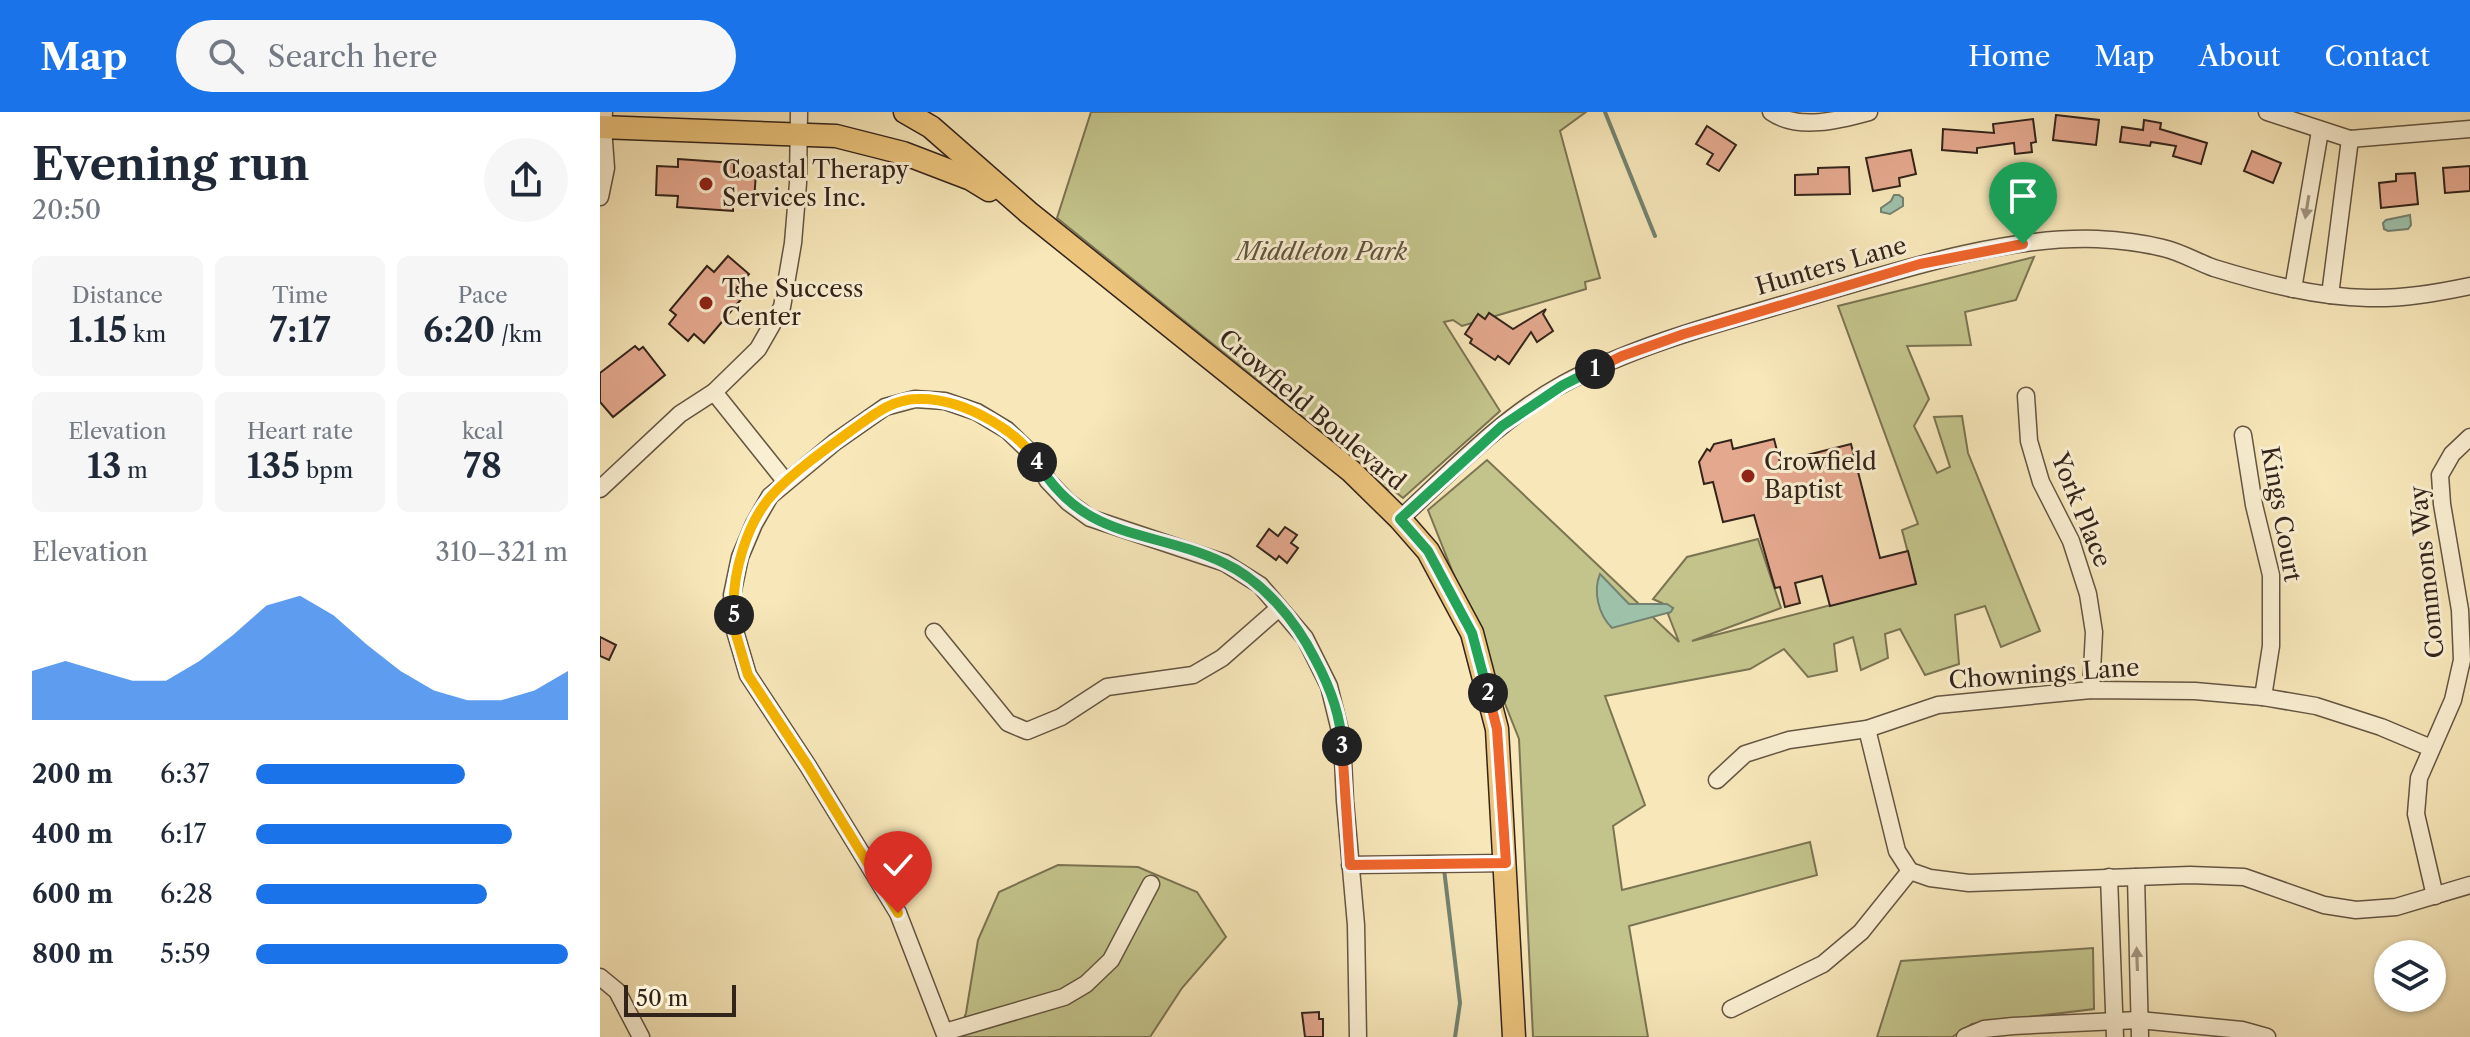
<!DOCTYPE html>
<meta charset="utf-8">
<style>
:root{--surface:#fff;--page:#f6f6f7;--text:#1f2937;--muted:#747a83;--accent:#1a73e8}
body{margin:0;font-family:"Libre Caslon Text",serif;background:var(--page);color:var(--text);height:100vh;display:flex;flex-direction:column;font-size:30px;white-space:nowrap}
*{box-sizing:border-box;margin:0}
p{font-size:26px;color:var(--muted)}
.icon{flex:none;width:44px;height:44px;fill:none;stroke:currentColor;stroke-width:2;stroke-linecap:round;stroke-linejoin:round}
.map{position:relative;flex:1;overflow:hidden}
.drawer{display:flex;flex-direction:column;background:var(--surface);width:600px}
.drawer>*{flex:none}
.fabs{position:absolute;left:1774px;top:828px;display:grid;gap:16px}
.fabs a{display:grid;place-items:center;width:72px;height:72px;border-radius:50%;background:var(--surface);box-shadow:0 2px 6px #0004;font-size:40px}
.scale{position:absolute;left:24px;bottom:20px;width:112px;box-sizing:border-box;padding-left:8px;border:4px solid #33241b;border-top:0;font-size:22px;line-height:28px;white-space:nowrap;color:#33241b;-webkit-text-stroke:6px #faefd2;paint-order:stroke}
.pin{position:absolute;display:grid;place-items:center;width:68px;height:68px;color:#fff;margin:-82px -34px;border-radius:50% 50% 50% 0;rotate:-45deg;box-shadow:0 0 8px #0007}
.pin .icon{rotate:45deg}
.km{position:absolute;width:40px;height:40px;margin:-20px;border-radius:50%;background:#222;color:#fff;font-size:22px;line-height:40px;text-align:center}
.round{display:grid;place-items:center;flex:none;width:84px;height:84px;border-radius:42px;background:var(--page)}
.summary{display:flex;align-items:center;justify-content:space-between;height:136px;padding:0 32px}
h1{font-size:44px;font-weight:700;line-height:60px}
.stats{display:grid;grid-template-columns:repeat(3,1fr);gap:12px;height:136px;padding:8px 32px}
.stats div{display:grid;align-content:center;border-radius:12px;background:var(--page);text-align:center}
.stats b{font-size:34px;font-weight:700}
.stats small{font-size:22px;font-weight:400}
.stats p{font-size:22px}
.chart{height:224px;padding:16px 32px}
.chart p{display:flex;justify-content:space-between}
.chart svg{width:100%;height:144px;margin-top:8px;fill:var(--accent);opacity:.7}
ul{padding:0 32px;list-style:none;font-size:26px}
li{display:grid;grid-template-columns:128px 96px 1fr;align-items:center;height:60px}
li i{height:20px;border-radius:10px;background:var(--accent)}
header{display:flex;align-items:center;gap:48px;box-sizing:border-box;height:112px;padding:0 40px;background:var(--accent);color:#fff}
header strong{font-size:38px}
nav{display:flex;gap:44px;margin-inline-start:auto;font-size:28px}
.search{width:560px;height:72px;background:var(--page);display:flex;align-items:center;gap:20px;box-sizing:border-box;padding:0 28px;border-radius:44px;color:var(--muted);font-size:30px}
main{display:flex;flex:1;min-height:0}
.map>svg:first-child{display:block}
</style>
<header>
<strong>Map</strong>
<div class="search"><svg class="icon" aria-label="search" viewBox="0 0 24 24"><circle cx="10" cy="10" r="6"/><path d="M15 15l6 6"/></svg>Search here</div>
<nav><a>Home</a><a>Map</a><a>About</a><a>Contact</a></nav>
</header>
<main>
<section class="drawer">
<div class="summary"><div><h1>Evening run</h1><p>20:50</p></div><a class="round"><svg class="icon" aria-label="share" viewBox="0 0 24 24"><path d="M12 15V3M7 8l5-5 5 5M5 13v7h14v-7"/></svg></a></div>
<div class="stats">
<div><p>Distance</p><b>1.15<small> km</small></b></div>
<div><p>Time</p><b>7:17</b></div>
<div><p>Pace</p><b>6:20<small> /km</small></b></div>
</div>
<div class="stats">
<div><p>Elevation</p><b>13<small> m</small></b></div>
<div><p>Heart rate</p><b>135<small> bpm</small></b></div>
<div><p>kcal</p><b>78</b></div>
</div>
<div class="chart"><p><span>Elevation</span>310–321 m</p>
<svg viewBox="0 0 160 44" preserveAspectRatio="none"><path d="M0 44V29L10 26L20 29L30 32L40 32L50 26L60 18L70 9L80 6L90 12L100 21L110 29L120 35L130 38L140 38L150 35L160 29V44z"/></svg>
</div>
<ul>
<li><b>200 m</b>6:37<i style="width:67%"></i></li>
<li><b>400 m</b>6:17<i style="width:82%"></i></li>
<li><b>600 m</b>6:28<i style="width:74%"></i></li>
<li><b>800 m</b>5:59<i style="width:100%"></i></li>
</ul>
</section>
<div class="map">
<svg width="1870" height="925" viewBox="0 0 1870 925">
<rect width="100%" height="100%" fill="#f7e7b9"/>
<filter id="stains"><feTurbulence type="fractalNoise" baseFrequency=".0025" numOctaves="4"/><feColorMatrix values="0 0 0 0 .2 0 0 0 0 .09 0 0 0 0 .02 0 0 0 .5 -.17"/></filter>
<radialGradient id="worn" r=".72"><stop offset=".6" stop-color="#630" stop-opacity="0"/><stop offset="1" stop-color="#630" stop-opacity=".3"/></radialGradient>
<!-- green -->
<g fill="#c3c48b" stroke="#7b7453" stroke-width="2">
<polygon points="491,0 986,0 960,19 1000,166 985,170 986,177 862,214 853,208 844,210 900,299 803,386 793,378 785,376 686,291 457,106"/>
<polygon points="1434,145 1416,188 1365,200 1371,233 1307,234 1329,287 1314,314 1337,361 1350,355 1334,305 1362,304 1368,341 1440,519 1401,535 1385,494 1355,503 1359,552 1325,563 1300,517 1285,522 1288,546 1261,558 1253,525 1234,532 1237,559 1208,565 1184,537 1150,557 1005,584 1045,693 1013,714 1022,778 1210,730 1217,763 1029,814 1048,925 933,925 919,627 828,398 887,348 1079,530 1068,502 1073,496 1053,487 1087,445 1158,427 1181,496 1092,529 1316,471 1302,418 1318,412 1238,194"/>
<polygon points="458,753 538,755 597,780 626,825 582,876 550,925 357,925 366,901 378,828 399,780"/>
<polygon points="1493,836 1494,897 1372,912 1352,925 1277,925 1301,849"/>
</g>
<!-- water -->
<g fill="#9ec1aa" stroke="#738271" stroke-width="2">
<polygon points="1294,83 1299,83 1303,86 1303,94 1290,102 1281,100 1281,96 1291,89"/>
<polygon points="1810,103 1811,113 1808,117 1788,119 1784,117 1783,111 1786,108"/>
<path d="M1000,462l29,30h38l6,4 -2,4 -59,16c-14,-14 -19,-37 -12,-54z"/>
</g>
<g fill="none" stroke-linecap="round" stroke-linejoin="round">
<!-- stream -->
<g stroke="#738271" stroke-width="4">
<polyline points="1005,0 1055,124"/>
<polyline points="844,757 860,891 855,925"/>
</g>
</g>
<!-- building -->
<g fill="#e5a98f" stroke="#33241b" stroke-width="2">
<polygon points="1456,3 1499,8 1496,33 1453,28"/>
<polygon points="1433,7 1436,30 1431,31 1432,40 1415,42 1414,31 1377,36 1377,41 1342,38 1343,17 1394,21 1393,12"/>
<polygon points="1544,8 1561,11 1560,17 1607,31 1601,52 1573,44 1576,34 1551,30 1550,34 1520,30 1522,15 1543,18"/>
<polygon points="1107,14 1136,33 1119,59 1107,52 1113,42 1096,32"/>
<polygon points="1311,38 1316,62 1299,66 1300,74 1273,79 1266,46"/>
<polygon points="1652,39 1681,51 1673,71 1644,59"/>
<polygon points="78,47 134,51 134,60 156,61 154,89 133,87 133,99 77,95 78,84 56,83 57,54 78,55"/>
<polygon points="1870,54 1870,79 1845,81 1843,56"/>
<polygon points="1249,55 1250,82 1195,83 1195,63 1218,62 1218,56"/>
<polygon points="1815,61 1818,92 1781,96 1779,71 1796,69 1796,62"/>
<polygon points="128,144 149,162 135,178 143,185 104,231 94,222 88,229 69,212 76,203 70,198 107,154 114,160"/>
<polygon points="946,197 943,202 953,219 937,230 931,220 909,252 898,244 895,248 870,231 872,227 865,222 878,202 885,207 889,201 913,217"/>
<polygon points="35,234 39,238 43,235 65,263 13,305 0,290 0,261"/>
<polygon points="1174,327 1182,358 1209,352 1207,343 1251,332 1280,446 1308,439 1316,472 1230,494 1222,464 1195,471 1200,491 1185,495 1180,475 1175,476 1154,403 1123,410 1113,370 1104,372 1099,350 1107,337 1110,339 1114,332 1131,328 1133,337"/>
<polygon points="685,415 697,423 691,431 698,436 687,451 679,444 676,448 657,434 669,417 678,424"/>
<polygon points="0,525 16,533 9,548 0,544"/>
<polygon points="719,900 719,907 723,907 723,925 705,925 702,901"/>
</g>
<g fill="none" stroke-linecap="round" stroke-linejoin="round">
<!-- minor casing -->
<g stroke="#645542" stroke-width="19">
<g id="minor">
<path d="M1171,0c27,19 69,8 98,0"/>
<polyline points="1667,0 1750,27 1870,17"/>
<polyline points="0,85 6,56 3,15 4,0"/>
<polyline points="1693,177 1720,19"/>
<polyline points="1730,183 1750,27"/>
<polyline points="114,280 186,370"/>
<polyline points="1426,284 1429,329 1441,370 1471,429 1488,482 1494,520 1491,578"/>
<polyline points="1643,323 1654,393 1671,463 1671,534 1663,585"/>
<polyline points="0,377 80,302 114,280 158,237 182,195 193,131 198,71 199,0"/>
<path d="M800,407c51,-47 101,-101 163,-135 75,-40 157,-61 239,-85 92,-27 198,-63 295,-60 21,1 46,4 66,9 18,4 34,14 51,20 49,15 102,29 154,30 34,1 68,-5 102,-12"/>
<polyline points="334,520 408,611 427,619 461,605 507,575 593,563 622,546 679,496"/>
<polyline points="1267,617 1297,739 1310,759 1330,766 1369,771 1590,763 1644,765 1724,793 1756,798 1796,795 1870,773"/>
<polyline points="1117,668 1145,642 1189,628 1267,617 1338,593 1491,578 1595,579 1663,585 1716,594 1781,615 1831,636"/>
<polyline points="750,753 906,751"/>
<polyline points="1509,765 1515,925"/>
<polyline points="1536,765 1540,925"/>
<polyline points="1835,784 1816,702 1819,666 1853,588 1862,548 1860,498 1842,392 1840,363 1852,342 1870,325"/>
<polyline points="0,865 17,879 41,925"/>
<polyline points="1131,897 1223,852 1261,820 1310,759"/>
<polyline points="345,920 464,885 486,872 511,848 551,772"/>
<polyline points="346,925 298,801 208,654 148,563 135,519 132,483 140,445 154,412 170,384 235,330 285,295 315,287 345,289 377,300 407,318 434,344 448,369 468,390 490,406 625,451 660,473 705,526 729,574 742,627 745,689 756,813 758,925"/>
<polyline points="1365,925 1384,917 1413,914 1539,908 1642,918 1667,925"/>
</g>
</g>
<!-- major casing -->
<g stroke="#33241b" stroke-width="25">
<g id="major">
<polyline points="305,0 331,15 428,100 751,359 800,407 828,439 872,521 897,617 914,925"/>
<polyline points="0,15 236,24 303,41 371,67 389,78"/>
</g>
</g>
<!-- minor -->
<use href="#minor" stroke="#faefd2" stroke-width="16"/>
<!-- major -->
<use href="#major" stroke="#ecc47c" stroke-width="22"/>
</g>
<!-- one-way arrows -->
<defs><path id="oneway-solid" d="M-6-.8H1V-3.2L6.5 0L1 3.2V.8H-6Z" transform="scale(2)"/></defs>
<g fill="#a09480">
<use href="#oneway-solid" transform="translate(1707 95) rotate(99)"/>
<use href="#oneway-solid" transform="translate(1537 847) rotate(-92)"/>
</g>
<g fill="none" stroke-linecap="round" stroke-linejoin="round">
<!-- split-1 casing -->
<g stroke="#fff" stroke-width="16">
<polyline id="split-1" points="995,257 1022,244 1084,222 1320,152 1423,132"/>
</g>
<!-- split-2 casing -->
<g stroke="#fff" stroke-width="16">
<polyline id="split-2" points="888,581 872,521 828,439 800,407 902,314 963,273 995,257"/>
</g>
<!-- split-3 casing -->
<g stroke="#fff" stroke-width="16">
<polyline id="split-3" points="742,634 750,753 906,751 897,617 888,581"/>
</g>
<!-- split-4 casing -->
<g stroke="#fff" stroke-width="16">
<path id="split-4" d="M437,350c48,80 113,66 187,101 39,18 72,58 91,96 14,26 26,57 27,87"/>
</g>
<!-- split-5 casing -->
<g stroke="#fff" stroke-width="16">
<path id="split-5" d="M134,503c-3,-38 12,-91 38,-120 20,-22 55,-47 80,-65 20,-14 40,-31 65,-31 27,-1 53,9 75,22 17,10 35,24 45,41"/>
</g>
<!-- split-6 casing -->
<g stroke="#fff" stroke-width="16">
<polyline id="split-6" points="134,503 135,519 148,563 208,654 298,801"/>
</g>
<!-- split-1 -->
<use href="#split-1" stroke="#f0652b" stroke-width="10"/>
<!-- split-2 -->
<use href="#split-2" stroke="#22a559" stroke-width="10"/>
<!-- split-3 -->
<use href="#split-3" stroke="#f0652b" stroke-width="10"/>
<!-- split-4 -->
<use href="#split-4" stroke="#22a559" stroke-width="10"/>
<!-- split-5 -->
<use href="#split-5" stroke="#f5b400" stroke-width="10"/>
<!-- split-6 -->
<use href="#split-6" stroke="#f5b400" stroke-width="10"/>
</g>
<!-- markers -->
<g fill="#8f2418" stroke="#faefd2" stroke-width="3">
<circle cx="106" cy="72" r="8"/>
<circle cx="106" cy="191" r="8"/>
<circle cx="1148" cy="364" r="8"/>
</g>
<g text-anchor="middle" stroke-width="6" stroke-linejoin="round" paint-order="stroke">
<!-- poi labels -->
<g font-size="24" fill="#33241b" stroke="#faefd2" text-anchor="start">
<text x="122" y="66">Coastal Therapy<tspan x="122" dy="28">Services Inc.</tspan></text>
<text x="122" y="185">The Success<tspan x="122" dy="28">Center</tspan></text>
<text x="1164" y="358">Crowfield<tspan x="1164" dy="28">Baptist</tspan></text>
</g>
<!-- park labels -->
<g font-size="24" font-style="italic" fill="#5e543d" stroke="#faefd2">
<text x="722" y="148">Middleton Park</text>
</g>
<!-- street labels -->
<g font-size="24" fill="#33241b" stroke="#faefd2">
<text transform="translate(1231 154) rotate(-16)" y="8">Hunters Lane</text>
<text transform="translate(712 298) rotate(40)" y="8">Crowfield Boulevard</text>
<text transform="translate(1481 398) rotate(68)" y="8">York Place</text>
<text transform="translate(1681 402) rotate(80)" y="8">Kings Court</text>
<text transform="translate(1827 460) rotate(-96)" y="8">Commons Way</text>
<text transform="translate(1444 562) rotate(-4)" y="8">Chownings Lane</text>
</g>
</g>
<rect width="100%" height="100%" filter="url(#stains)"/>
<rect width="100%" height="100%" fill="url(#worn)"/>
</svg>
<div class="fabs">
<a><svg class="icon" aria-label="layers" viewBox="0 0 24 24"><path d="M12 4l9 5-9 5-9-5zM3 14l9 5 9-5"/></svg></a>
</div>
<div class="scale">50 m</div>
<div class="pin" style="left:1423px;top:132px;background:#1e9e55"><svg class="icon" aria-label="arrive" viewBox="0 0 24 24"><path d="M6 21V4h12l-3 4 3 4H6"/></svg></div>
<div class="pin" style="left:298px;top:801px;background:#d93025"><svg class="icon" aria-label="check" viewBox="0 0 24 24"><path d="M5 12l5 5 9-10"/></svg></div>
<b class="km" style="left:995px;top:257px">1</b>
<b class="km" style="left:888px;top:581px">2</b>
<b class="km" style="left:742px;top:634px">3</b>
<b class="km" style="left:437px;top:350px">4</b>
<b class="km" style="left:134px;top:503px">5</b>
</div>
</main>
